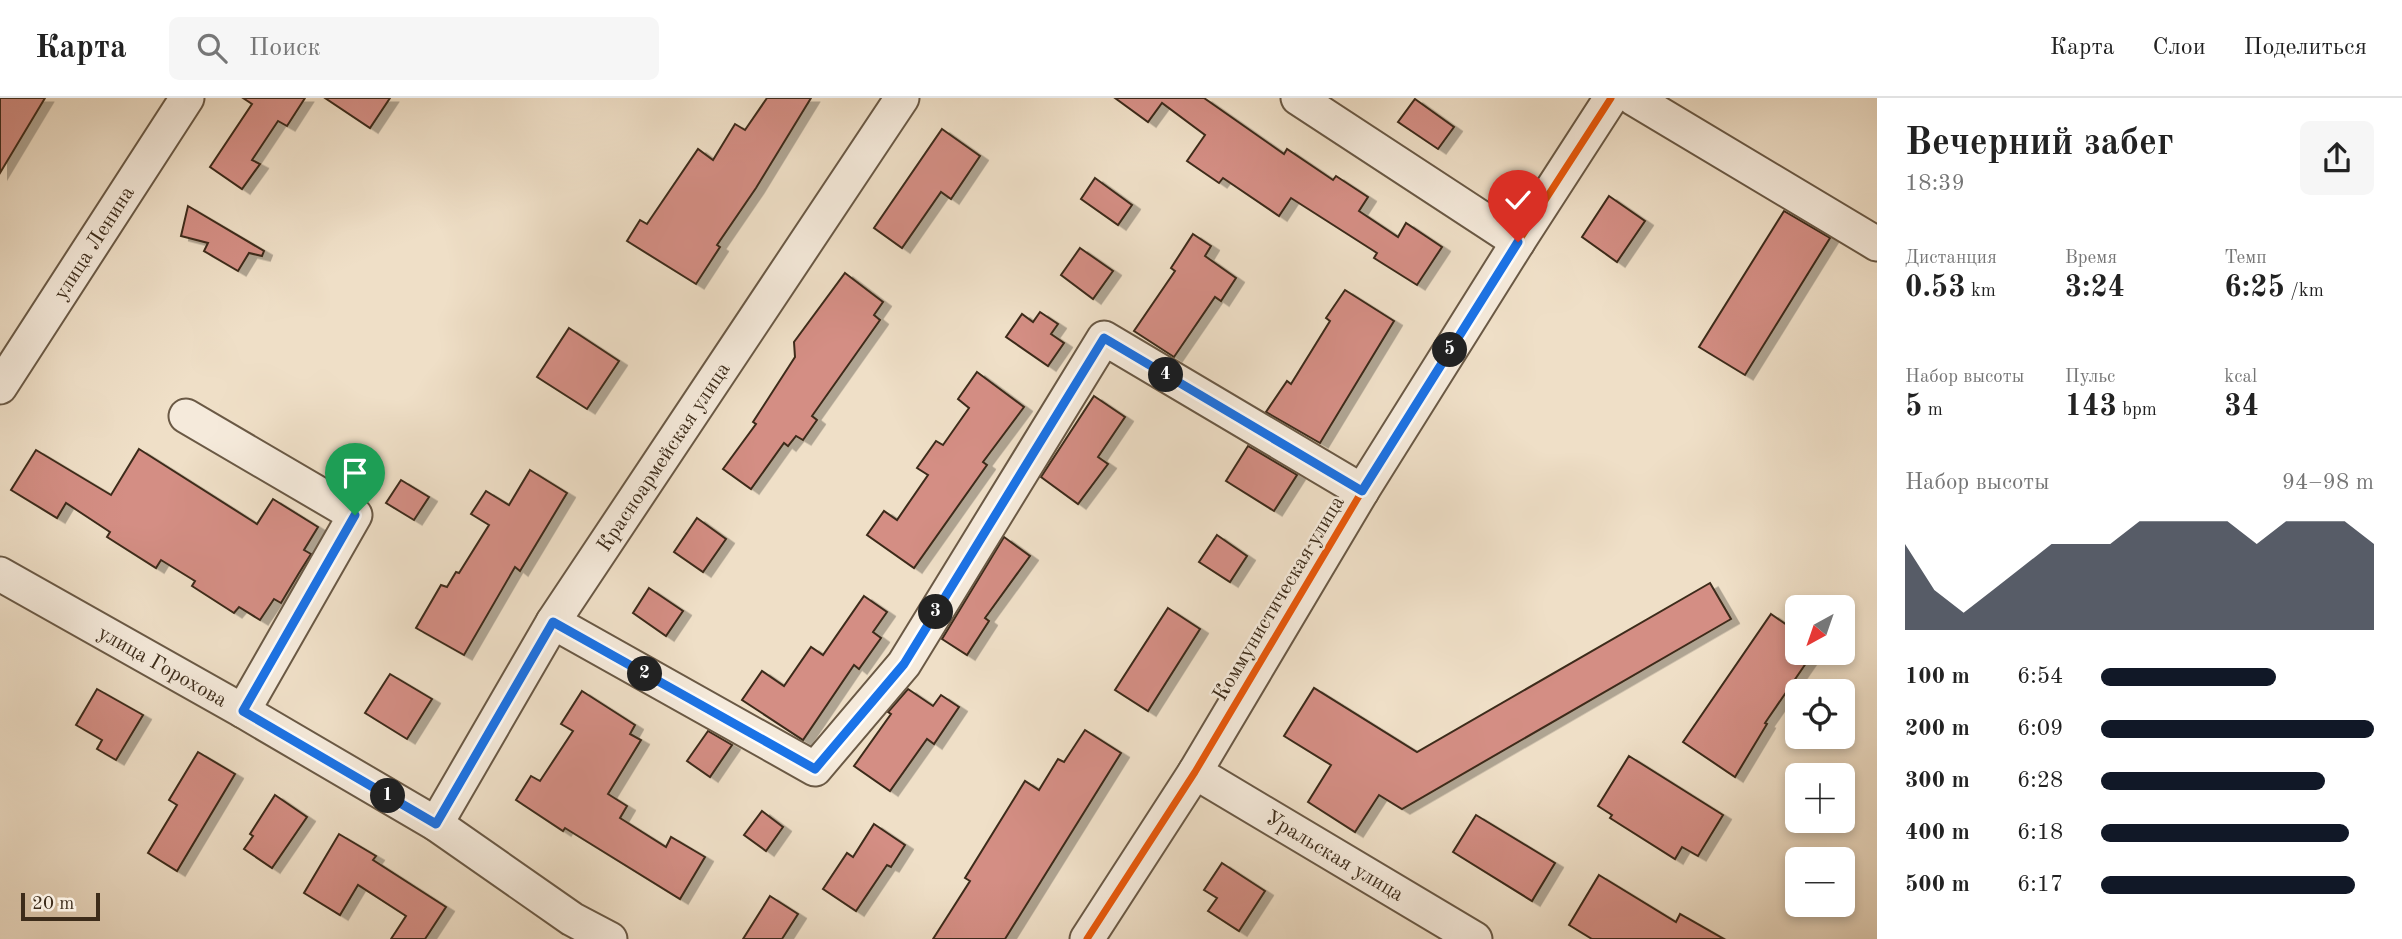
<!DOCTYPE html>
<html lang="ru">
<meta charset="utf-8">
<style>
:root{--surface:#fff;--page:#f6f6f6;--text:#222;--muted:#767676;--line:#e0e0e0;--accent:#111827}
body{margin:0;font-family:"Old Standard TT",serif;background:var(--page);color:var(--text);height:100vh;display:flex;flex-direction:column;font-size:26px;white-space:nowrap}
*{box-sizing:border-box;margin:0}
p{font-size:23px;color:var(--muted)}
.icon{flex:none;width:38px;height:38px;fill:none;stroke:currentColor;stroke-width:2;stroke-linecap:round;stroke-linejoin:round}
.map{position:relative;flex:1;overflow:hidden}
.sheet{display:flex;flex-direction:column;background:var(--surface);width:525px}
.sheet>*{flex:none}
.needle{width:46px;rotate:220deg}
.controls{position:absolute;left:1785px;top:497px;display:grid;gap:14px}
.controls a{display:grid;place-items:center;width:70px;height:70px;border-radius:10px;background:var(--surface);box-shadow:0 4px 10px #0003;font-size:35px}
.scale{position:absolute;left:21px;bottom:18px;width:79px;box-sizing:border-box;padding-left:7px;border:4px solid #3d2c1a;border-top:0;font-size:19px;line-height:24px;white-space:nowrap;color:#3d2c1a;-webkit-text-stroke:5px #f5eadb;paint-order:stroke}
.pin{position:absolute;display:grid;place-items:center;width:60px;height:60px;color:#fff;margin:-72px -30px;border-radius:50% 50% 50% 0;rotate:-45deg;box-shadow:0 0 7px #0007}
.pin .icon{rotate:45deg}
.km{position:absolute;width:35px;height:35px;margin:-18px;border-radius:50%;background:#222;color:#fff;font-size:19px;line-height:35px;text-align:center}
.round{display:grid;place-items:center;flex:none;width:74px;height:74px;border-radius:10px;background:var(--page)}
.headline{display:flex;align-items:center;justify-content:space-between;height:119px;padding:0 28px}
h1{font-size:38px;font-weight:800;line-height:52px}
.metrics{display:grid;grid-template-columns:repeat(3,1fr);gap:10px;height:119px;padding:7px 28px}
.metrics div{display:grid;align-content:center}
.metrics b{font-size:30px;font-weight:800}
.metrics small{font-size:19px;font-weight:400}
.metrics p{font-size:19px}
.chart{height:196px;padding:14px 28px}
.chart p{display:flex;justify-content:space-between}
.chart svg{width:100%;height:126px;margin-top:7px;fill:var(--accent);opacity:.7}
ul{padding:0 28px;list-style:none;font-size:23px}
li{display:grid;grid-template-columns:112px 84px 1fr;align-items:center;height:52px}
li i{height:18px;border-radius:9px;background:var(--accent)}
header{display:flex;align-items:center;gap:42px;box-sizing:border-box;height:98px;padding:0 35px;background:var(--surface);border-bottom:2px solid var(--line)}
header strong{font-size:33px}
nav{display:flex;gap:38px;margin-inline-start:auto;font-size:24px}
.search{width:490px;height:63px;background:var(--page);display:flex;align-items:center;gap:18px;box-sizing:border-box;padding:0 24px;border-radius:10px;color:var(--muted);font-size:26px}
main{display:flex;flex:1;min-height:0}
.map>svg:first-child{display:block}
</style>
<header>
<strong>Карта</strong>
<div class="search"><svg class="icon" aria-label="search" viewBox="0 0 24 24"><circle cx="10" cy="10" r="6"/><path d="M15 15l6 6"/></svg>Поиск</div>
<nav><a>Карта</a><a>Слои</a><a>Поделиться</a></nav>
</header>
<main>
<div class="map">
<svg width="1877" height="841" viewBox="0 0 1877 841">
<defs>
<filter id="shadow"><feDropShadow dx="8" dy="4.5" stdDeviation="0" flood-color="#0004"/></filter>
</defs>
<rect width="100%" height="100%" fill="#efdfc7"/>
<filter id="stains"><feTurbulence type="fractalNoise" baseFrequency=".00286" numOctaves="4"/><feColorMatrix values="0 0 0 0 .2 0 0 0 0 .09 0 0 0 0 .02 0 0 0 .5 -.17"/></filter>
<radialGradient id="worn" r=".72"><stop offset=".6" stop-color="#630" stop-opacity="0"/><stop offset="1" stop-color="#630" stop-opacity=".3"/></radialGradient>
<!-- building -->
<g fill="#d48e84" stroke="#3d2c1a" stroke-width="2" filter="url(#shadow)">
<polygon points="0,0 45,0 0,75"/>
<polygon points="243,0 305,0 287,28 278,23 252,62 260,66 242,91 210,69 252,6"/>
<polygon points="325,0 390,0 370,30"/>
<polygon points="767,0 811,0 756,90 717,147 720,149 696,186 627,143 640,122 647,126 698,51 713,62 735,26 745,32"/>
<polygon points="1115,0 1204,0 1284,56 1287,51 1333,82 1336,78 1368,99 1359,113 1398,139 1406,125 1442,149 1417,187 1374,160 1377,155 1291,100 1279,118 1223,80 1219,85 1187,63 1205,37 1162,5 1148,24"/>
<polygon points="1415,1 1454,29 1438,51 1398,24"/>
<polygon points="942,31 980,58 951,101 941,94 902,150 874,130"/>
<polygon points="1095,80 1132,107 1118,127 1081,101"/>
<polygon points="1609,98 1645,123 1617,164 1582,139"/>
<polygon points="188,108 264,153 262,158 249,155 238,173 204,153 208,145 181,138"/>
<polygon points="1784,113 1830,140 1745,277 1699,249"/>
<polygon points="1193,136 1211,148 1205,158 1236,180 1221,203 1215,199 1174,259 1134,233 1175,173 1171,170"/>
<polygon points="1080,150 1113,173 1093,201 1061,177"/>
<polygon points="845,175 883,204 874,217 880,222 812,318 817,322 803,342 796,338 788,348 784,345 751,391 723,371 756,326 753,324 795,259 794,244"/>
<polygon points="1345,192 1394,223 1320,345 1266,314 1287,283 1291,286 1330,223 1326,220"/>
<polygon points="1040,214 1058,226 1051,236 1064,245 1048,268 1006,239 1022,216 1033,224"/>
<polygon points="569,230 619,263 587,311 537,279"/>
<polygon points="977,274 1024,309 983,364 987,367 914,470 867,437 884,413 897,422 928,377 917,370 936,343 943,347 969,310 958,301"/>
<polygon points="1094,298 1125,319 1098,359 1108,366 1078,406 1041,379"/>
<polygon points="1248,348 1297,377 1274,413 1226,383"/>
<polygon points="139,351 257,426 273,401 318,429 304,452 311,456 299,475 281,505 274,501 260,522 239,509 234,515 192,488 195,483 161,462 156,470 107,439 110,434 66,405 57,420 11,392 36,352 111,397"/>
<polygon points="530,372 567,395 520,473 515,469 464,557 416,530 441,487 447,489 456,474 459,475 489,427 471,416 486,393 509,407"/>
<polygon points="401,382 429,399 414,422 386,405"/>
<polygon points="697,420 726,441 703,474 674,454"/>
<polygon points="1217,437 1247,458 1230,484 1199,464"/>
<polygon points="1004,439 1030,458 985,520 989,523 967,557 942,541"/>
<polygon points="1710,485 1731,521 1402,711 1379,697 1355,734 1308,704 1331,667 1284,638 1314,590 1417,654"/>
<polygon points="649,490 683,513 666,538 633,515"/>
<polygon points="864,498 887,514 873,534 881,540 859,571 854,567 803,642 742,602 762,573 784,588 811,549 823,557"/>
<polygon points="1168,510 1200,531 1148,613 1115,592"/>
<polygon points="1771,516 1797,534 1797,555 1813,555 1765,625 1767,626 1735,679 1683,644"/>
<polygon points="390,576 432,601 407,641 365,615"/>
<polygon points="97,591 143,617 116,662 97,651 102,642 76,627"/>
<polygon points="908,591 933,608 941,597 959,609 934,646 927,641 890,693 854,668 891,616 888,614"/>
<polygon points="582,593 635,627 630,636 641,642 608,696 627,708 620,720 666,749 671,739 705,759 680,801 565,730 563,733 516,702 531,678 540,683 573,633 561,626"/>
<polygon points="1085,632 1121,655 1005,841 933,841 970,783 965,780 1025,683 1039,692 1058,661 1064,664"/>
<polygon points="708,633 732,647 710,679 687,663"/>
<polygon points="198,654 235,676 177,773 148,755 177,707 169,702"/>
<polygon points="1629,658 1723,717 1698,758 1682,749 1675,761 1610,720 1612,717 1598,708"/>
<polygon points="275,697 307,719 272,770 244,751 253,738 250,736"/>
<polygon points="762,713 783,729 766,753 744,737"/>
<polygon points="1476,717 1555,765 1532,803 1453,754"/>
<polygon points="874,726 905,747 891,769 887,767 856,813 823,791 847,755 853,759"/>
<polygon points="339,736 376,758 373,762 446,809 425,841 391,841 406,818 358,787 340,817 304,795"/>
<polygon points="1222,765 1265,793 1239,833 1208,813 1217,800 1204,792"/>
<polygon points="1599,777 1676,824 1680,816 1724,841 1592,841 1569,827"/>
<polygon points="770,798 798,816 782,841 743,841"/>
</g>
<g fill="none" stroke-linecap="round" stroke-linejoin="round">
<!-- minor casing -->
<g stroke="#6a5945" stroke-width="37">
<g id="minor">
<polyline points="1298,0 1518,144"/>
<polyline points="1633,0 1877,146"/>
<path id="s1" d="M0,289l187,-289"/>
<polyline points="186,318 355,417 243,613"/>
<path id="s2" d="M0,476l243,137 193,113 136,95 38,20"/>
<polyline points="553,524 815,671 904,566 1104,240 1362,393"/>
<path id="s3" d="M1195,674l280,167"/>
<path id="s4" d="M436,726l117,-202 349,-524"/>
<polyline points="1087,841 1195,674 1362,393 1518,144 1611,0"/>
</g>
</g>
<!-- minor -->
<use href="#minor" stroke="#f5eadb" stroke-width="33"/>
<!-- cycleway casing -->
<g stroke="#f5eadb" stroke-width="11">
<g id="cycleway">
<polyline points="553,524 815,671 904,566 1104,240 1362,393"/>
<polyline points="1087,841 1195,674 1362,393 1518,144 1611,0"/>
</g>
</g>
<!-- cycleway -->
<use href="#cycleway" stroke="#e8590c" stroke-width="7"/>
</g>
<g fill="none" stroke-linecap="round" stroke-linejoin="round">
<!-- route casing -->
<g stroke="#fff" stroke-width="14">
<polyline id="route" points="355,417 243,613 436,726 553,524 815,671 904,566 1104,240 1362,393 1518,144"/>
</g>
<!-- route -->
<use href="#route" stroke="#1a73e8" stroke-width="9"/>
</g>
<g text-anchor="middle" stroke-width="5" stroke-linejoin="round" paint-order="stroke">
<!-- street labels -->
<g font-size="21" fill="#3d2c1a" stroke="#f5eadb">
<text dy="7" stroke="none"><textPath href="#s1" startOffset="172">улица Ленина</textPath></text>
<text dy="7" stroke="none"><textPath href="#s4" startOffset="432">Красноармейская улица</textPath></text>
<text transform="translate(1278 500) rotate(-59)" y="7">Коммунистическая улица</text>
<text dy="7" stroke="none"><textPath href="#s2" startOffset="187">улица Горохова</textPath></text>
<text dy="7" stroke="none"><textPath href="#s3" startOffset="163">Уральская улица</textPath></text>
</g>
</g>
<rect width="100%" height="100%" filter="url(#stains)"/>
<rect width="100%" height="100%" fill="url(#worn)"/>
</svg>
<div class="controls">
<a><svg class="needle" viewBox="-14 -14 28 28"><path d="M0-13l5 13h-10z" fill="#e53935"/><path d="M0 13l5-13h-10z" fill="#767676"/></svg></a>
<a><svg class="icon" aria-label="locate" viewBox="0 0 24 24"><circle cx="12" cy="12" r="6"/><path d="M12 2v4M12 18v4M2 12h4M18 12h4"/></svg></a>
<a>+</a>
<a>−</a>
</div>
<div class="scale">20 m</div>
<div class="pin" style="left:355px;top:417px;background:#1e9e55"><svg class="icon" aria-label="arrive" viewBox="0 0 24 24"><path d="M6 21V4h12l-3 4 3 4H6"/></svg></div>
<div class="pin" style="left:1518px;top:144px;background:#d93025"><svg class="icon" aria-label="check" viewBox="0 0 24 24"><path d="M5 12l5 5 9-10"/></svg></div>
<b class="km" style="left:388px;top:698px">1</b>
<b class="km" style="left:645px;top:576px">2</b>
<b class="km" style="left:936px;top:514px">3</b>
<b class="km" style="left:1166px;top:277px">4</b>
<b class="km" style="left:1450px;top:252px">5</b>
</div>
<section class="sheet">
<div class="headline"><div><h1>Вечерний забег</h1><p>18:39</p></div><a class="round"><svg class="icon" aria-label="share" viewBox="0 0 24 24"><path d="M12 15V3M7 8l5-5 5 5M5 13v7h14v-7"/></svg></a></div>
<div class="metrics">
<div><p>Дистанция</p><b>0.53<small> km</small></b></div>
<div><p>Время</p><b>3:24</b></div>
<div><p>Темп</p><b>6:25<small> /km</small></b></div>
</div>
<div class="metrics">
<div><p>Набор высоты</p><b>5<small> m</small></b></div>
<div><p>Пульс</p><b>143<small> bpm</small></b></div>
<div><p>kcal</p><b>34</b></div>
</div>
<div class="chart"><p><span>Набор высоты</span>94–98 m</p>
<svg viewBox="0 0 160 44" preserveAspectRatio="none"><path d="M0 44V14L10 30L20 38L30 30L40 22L50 14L60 14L70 14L80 6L90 6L100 6L110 6L120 14L130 6L140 6L150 6L160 14V44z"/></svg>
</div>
<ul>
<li><b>100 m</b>6:54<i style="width:64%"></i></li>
<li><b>200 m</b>6:09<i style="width:100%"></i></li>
<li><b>300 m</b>6:28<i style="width:82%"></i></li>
<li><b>400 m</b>6:18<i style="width:91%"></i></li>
<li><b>500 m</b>6:17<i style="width:93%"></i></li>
</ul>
</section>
</main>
